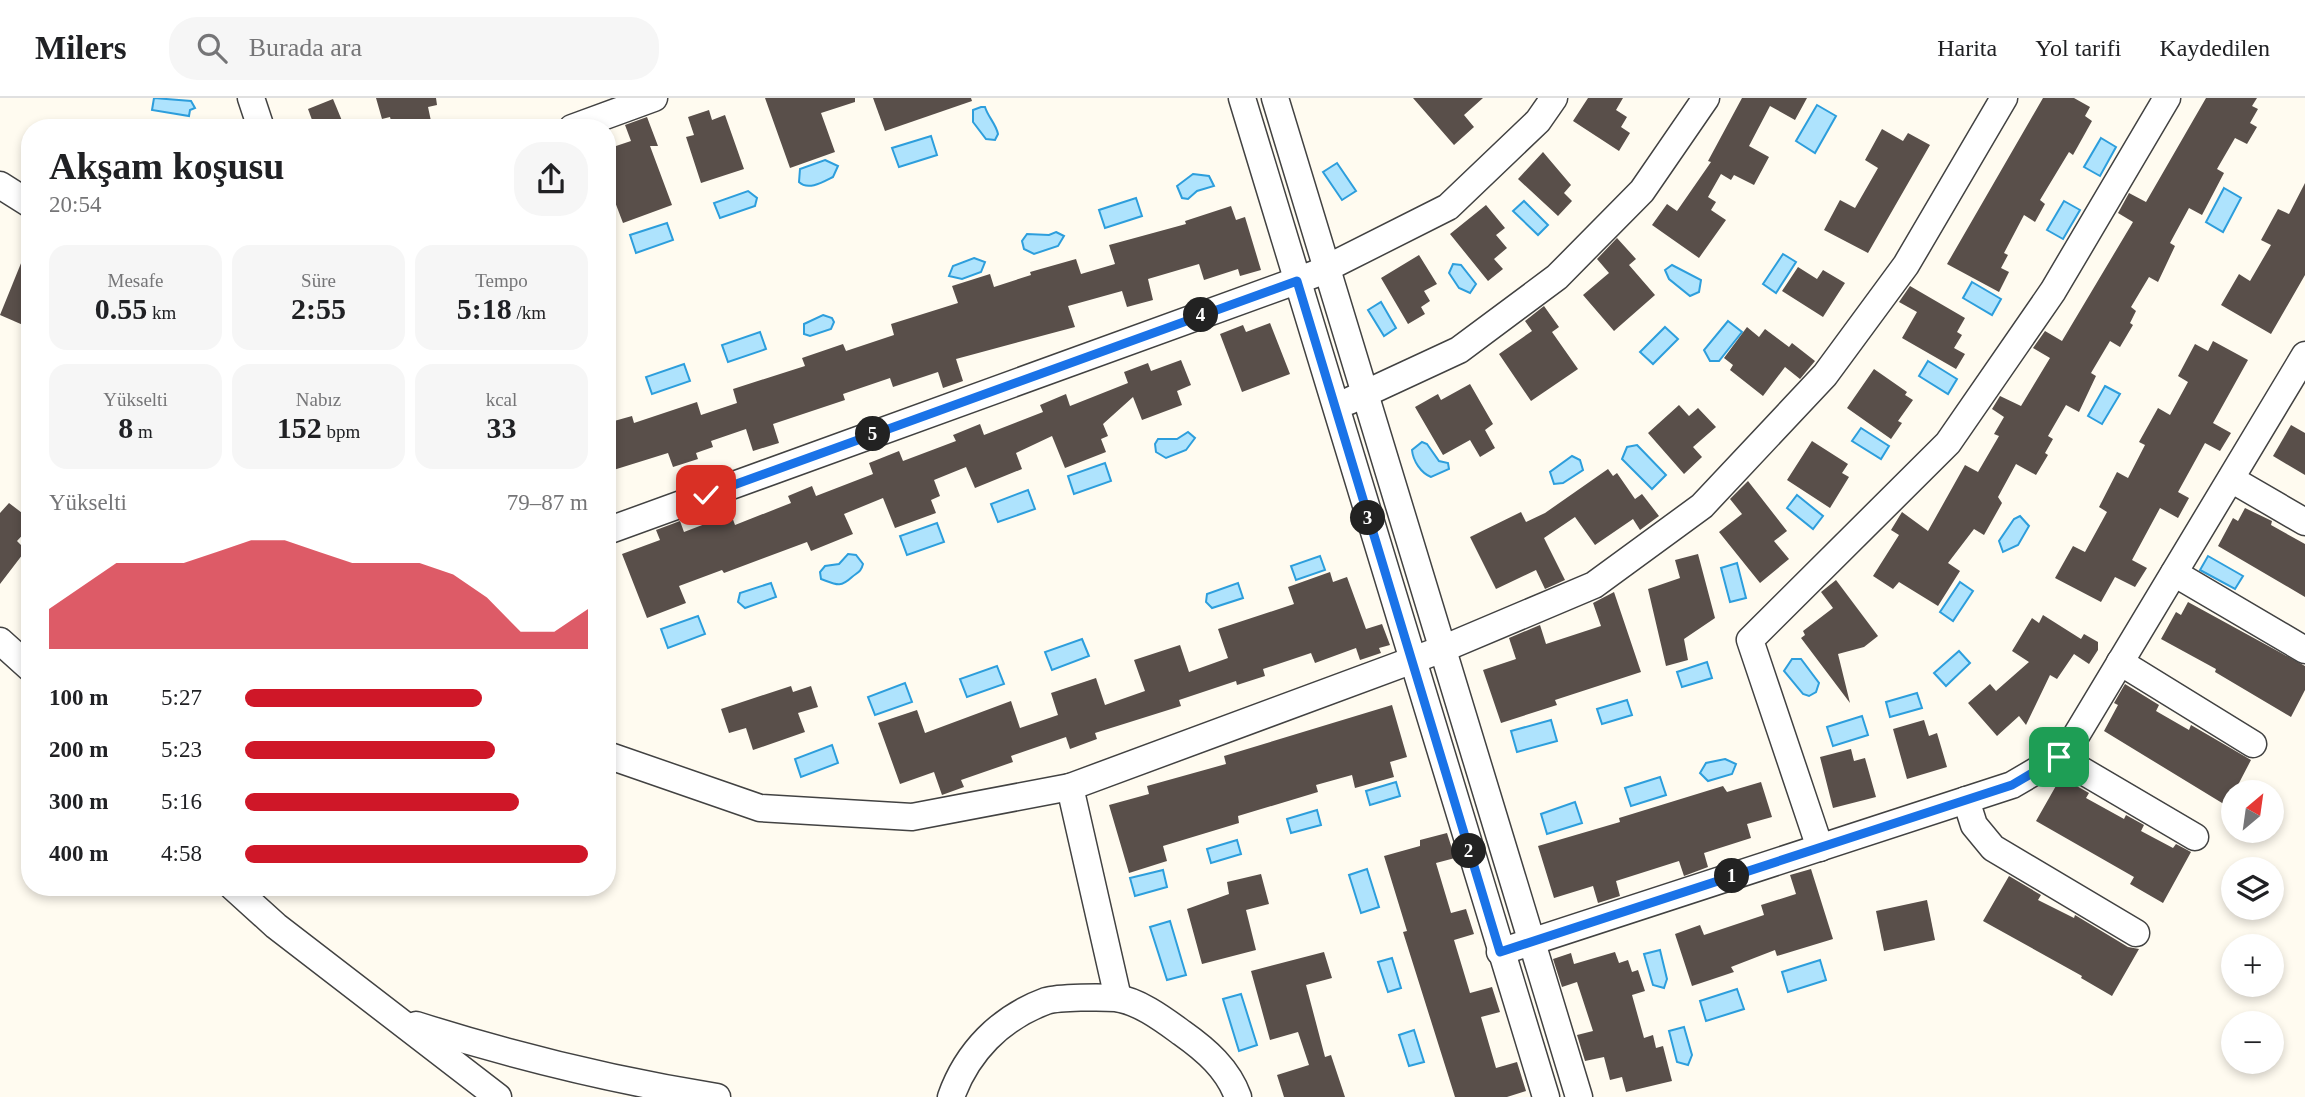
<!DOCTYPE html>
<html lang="tr">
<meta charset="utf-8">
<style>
:root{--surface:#fff;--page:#f6f6f6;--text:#202124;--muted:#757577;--line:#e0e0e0;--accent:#cf1728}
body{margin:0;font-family:Georgia,serif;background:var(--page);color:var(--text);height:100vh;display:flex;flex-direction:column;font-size:26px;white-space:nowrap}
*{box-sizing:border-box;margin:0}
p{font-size:23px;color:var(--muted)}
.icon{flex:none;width:38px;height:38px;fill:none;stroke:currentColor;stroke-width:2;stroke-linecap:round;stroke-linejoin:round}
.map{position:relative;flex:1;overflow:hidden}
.side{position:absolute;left:21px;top:21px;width:595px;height:777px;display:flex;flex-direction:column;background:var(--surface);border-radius:28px;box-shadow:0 4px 10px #0003}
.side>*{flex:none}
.needle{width:46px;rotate:29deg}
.tools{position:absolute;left:2221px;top:682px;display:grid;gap:14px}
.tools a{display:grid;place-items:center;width:63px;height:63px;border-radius:50%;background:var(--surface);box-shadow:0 4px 10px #0003;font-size:35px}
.pin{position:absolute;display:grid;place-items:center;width:60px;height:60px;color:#fff;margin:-30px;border-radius:14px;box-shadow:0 4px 10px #0006}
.km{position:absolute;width:35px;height:35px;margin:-18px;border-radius:50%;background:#222;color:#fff;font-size:19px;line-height:35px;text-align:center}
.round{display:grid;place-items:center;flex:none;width:74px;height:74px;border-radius:28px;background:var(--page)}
.head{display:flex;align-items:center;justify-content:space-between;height:119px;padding:0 28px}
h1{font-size:38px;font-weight:600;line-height:52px}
.stats{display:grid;grid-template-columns:repeat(3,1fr);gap:10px;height:119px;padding:7px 28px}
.stats div{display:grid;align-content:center;border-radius:18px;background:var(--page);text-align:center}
.stats b{font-size:30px;font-weight:600}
.stats small{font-size:19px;font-weight:400}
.stats p{font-size:19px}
.chart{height:196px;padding:14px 28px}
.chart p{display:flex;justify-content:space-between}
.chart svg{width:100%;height:126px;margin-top:7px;fill:var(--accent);opacity:.7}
ul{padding:0 28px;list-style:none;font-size:23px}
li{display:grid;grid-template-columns:112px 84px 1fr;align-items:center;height:52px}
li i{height:18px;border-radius:9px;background:var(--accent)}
header{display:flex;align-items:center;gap:42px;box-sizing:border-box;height:98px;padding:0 35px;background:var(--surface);border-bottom:2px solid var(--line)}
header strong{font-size:33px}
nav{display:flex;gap:38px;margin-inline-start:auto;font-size:24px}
.search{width:490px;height:63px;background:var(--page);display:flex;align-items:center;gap:18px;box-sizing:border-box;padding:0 24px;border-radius:28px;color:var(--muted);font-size:26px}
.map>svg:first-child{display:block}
</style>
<header>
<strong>Milers</strong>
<div class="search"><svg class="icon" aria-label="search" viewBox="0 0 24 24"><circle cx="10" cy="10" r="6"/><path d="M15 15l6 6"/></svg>Burada ara</div>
<nav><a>Harita</a><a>Yol tarifi</a><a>Kaydedilen</a></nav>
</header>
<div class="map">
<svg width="2305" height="999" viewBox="0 0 2305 999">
<rect width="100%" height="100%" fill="#fffbf0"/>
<!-- water -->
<g fill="#aee3fd" stroke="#2d9edc" stroke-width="2">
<polygon points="154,0 191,3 195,10 190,12 189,18 152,12"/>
<polygon points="1817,7 1836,18 1815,55 1796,43"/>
<path d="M981,9h4c3,10 11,17 13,27l-3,6 -9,-1 -13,-17v-12z"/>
<polygon points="931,38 937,57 899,69 892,50"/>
<polygon points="2101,40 2116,49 2100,78 2084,69"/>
<path d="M825,62l13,6 -5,11c-10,5 -25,14 -34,5l1,-13z"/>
<polygon points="1337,65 1356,93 1342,102 1323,74"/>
<polygon points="1193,76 1209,78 1214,88 1197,93 1188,101 1182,100 1177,88"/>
<polygon points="2224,90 2241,100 2223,134 2206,124"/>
<polygon points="748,93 757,100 755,108 720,120 714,105"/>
<polygon points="1136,100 1142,118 1105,130 1099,112"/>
<polygon points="1524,103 1548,127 1538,137 1513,113"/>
<polygon points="2064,103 2080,112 2063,141 2047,132"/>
<polygon points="667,125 673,142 636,155 630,137"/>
<polygon points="1056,134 1064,138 1058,148 1034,156 1024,151 1022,143 1027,136 1049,137"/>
<polygon points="1783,156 1796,164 1776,195 1763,186"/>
<polygon points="974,160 985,164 981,174 962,181 949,178 953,168"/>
<polygon points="1453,166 1461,167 1476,186 1470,195 1459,190 1449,175"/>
<polygon points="1672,167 1701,182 1699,194 1690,198 1669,181 1665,172"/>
<polygon points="1972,184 2001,201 1992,217 1963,200"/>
<polygon points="1381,204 1396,230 1384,238 1368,212"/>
<polygon points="823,217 832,220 834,224 831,231 810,238 804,236 804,226"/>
<polygon points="1728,223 1742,234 1719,263 1710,263 1704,252"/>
<polygon points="1665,229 1678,241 1653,266 1640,254"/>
<polygon points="760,234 766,251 728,264 722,247"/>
<polygon points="1928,263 1957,281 1948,296 1919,278"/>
<polygon points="684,266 690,283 652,296 646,279"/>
<polygon points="2105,288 2120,296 2102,326 2088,318"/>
<polygon points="1861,330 1889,348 1881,361 1852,343"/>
<polygon points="1188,334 1195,340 1186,352 1166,360 1156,354 1155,346 1158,341 1177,341"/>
<path d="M1422,344l5,2 12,17 9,2 1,6 -18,8c-10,-4 -18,-16 -19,-27z"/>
<polygon points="1637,347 1666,377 1652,391 1622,361 1627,349"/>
<polygon points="1572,358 1580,362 1583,372 1563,385 1554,386 1550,374"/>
<polygon points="1105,365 1111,383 1074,396 1068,378"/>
<polygon points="1028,392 1035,411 998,424 991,406"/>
<polygon points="1797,397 1823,418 1813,431 1787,410"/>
<polygon points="2020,418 2029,428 2018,447 2003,454 1999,443 2014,421"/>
<polygon points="937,425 944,444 907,457 900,438"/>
<path d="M848,456l8,1 7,9c-2,8 -5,8 -11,13 -12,11 -15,8 -31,2l-1,-7 5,-6 14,-2z"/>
<polygon points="1320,458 1325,472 1296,482 1291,468"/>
<polygon points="2208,458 2243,478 2235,491 2200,472"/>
<polygon points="1737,465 1746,500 1730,504 1721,470"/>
<polygon points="1960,484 1973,493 1953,523 1940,514"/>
<polygon points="771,485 776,499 745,510 738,504 740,495"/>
<polygon points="1238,485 1243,500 1212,510 1206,504 1207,496"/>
<polygon points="698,518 705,536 668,550 661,531"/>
<polygon points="1082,541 1089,558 1052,572 1045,554"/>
<polygon points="1959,553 1970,565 1946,588 1934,575"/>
<polygon points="1792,561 1801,561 1819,585 1816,594 1809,598 1803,596 1784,573"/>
<polygon points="1707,564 1712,580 1682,589 1677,574"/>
<polygon points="997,568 1004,586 967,599 960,581"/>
<polygon points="905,585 912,604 875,617 868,599"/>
<polygon points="1917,595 1922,610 1890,619 1886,604"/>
<polygon points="1627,602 1632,617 1602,626 1597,611"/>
<polygon points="1862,618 1868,637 1833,648 1827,629"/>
<polygon points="1551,622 1557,643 1517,654 1511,633"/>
<polygon points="832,647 838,665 801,679 795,661"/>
<polygon points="1725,661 1736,666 1732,676 1708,683 1700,675 1706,665"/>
<polygon points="1660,679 1666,697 1631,708 1625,690"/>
<polygon points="1396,684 1400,698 1370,707 1366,693"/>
<polygon points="1575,704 1582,725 1547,736 1541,716"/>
<polygon points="1317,712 1321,727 1291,735 1287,721"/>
<polygon points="1237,742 1241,756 1211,765 1207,751"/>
<polygon points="1367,771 1379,809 1361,815 1349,777"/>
<polygon points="1163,772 1167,789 1135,798 1130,780"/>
<polygon points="1170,823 1186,877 1167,882 1150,829"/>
<polygon points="1660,852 1667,881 1664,890 1653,887 1644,856"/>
<polygon points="1392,860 1401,890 1388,894 1378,864"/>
<polygon points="1820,862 1826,882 1788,894 1782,874"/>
<polygon points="1737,891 1744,911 1706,923 1700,903"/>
<polygon points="1241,896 1257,947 1239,953 1223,901"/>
<polygon points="1684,929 1692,957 1688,967 1677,964 1669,933"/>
<polygon points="1414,932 1424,964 1409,968 1399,937"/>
</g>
<!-- building -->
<g fill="#594f4a">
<polygon points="376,0 436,0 437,7 428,9 431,23 393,30 390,19 382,21"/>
<polygon points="765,0 855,0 855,4 821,15 835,54 790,70"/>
<polygon points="873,0 971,0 972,3 885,33"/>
<polygon points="1413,0 1483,0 1464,17 1474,29 1454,47"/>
<polygon points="1588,0 1623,0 1616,12 1627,19 1621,29 1630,35 1619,53 1573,23"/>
<polygon points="1742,0 1807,0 1795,22 1770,8 1749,48 1769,59 1754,87 1734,77 1731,82 1721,76 1708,99 1716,104 1711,112 1726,122 1699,160 1652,127 1667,106 1677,113 1711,64 1708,63"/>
<polygon points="2043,0 2074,0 2090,9 2085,18 2092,23 2073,57 2069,54 2040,102 2045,106 2035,124 2024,117 2004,155 2008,157 2001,170 2009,174 1999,194 1947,166"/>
<polygon points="2206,0 2257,0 2252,8 2258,11 2250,25 2257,29 2247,46 2235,40 2217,71 2224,75 2202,117 2189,110 2170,145 2175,148 2158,184 2149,179 2131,209 2136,213 2130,225 2133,227 2120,249 2110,243 2091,275 2096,278 2079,314 2066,307 2048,338 2053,341 2045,355 2048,357 2036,377 2016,366 1998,399 2002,405 1984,437 1974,431 1948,465 1960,473 1938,508 1899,484 1893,491 1873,478 1899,437 1891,432 1902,414 1928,433 1965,367 1978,374 1999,338 1994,336 2004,319 1992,311 2000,298 2021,308 2050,260 2033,250 2045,233 2062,243 2133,124 2118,115 2129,95 2146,104"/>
<polygon points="333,1 345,30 315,30 308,11"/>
<polygon points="709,12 712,22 725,17 744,71 701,85 686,39 694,37 688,19"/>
<polygon points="647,19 658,48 650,48 672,107 623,125 607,83 607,51 631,43 625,27"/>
<polygon points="1882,31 1903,43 1908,35 1930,47 1868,155 1824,132 1840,102 1855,110 1878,70 1865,62"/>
<polygon points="1543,54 1571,87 1564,95 1572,103 1558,118 1518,81"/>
<polygon points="2305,85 2305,177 2271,236 2221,207 2239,176 2250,183 2271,147 2261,142 2278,111 2289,116"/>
<polygon points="1486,107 1505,130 1496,137 1507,150 1494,161 1503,171 1488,183 1450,136"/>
<polygon points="1231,108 1236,122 1245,119 1261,172 1240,178 1238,171 1204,182 1199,166 1148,181 1153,202 1127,209 1122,193 1068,208 1075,229 956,261 963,283 943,290 938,274 893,289 890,280 843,296 845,302 773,326 779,345 753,353 746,331 711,343 713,349 696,355 698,361 673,369 668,355 607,374 607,325 632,318 634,325 697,304 701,317 737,305 733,291 805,268 802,260 843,246 846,253 894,237 891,226 958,205 952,188 990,176 994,189 1031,177 1030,174 1076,161 1081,176 1115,166 1109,147 1186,126 1185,123"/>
<polygon points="1617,140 1636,161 1629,167 1655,197 1614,233 1583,197 1609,175 1597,161"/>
<polygon points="30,143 30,230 0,217"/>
<polygon points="1419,157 1437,186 1424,193 1430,203 1421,209 1425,216 1408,226 1381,180"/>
<polygon points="1798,169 1817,181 1823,172 1845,185 1823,219 1782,193"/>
<polygon points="1910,188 1965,220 1957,234 1962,237 1954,250 1965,256 1956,271 1902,240 1917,214 1899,204"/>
<polygon points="1544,208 1559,229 1552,234 1578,271 1531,303 1499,256 1532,233 1525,223"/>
<polygon points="1270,225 1290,276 1242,294 1220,236 1243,227 1246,234"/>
<polygon points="1747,229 1759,239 1765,231 1789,249 1792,245 1815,263 1800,281 1785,269 1763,298 1730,272 1733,267 1724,260"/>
<polygon points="2213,243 2248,262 2213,325 2231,335 2220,353 2205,345 2178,394 2189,400 2178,420 2160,410 2132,462 2147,470 2135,489 2115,479 2101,504 2055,480 2073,448 2085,454 2107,414 2099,409 2117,374 2128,380 2145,347 2139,344 2158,310 2170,317 2188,284 2178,278 2195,246 2208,253"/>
<polygon points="1181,262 1191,287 1177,293 1182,307 1142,322 1133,299 1103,326 1108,338 1101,341 1106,354 1065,370 1052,338 1016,355 1022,371 975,390 966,369 934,382 940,398 931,402 936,415 895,430 883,400 844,416 853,436 811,453 807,444 724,475 722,472 679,488 686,505 647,520 622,456 660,442 656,432 680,423 684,434 731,416 735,427 791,405 788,398 812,388 816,398 873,376 869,365 899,353 903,363 956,343 953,337 980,326 984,337 1043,314 1040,307 1066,296 1070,308 1128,285 1124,274 1148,265 1151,273"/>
<polygon points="1874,271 1907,294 1905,297 1913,302 1898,323 1902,325 1891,341 1847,310"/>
<polygon points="1470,286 1493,326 1485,332 1495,350 1480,359 1470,342 1443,357 1415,309 1438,296 1441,302"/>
<polygon points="1679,307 1689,318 1698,310 1716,329 1693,349 1702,359 1684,376 1648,335"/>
<polygon points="2291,327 2305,335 2305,377 2273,358"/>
<polygon points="1812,343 1848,366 1842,375 1849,379 1830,410 1787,382"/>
<polygon points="1608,371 1613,378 1617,375 1635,401 1642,396 1659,418 1640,432 1633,421 1595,447 1575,419 1544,440 1565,482 1545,491 1536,472 1496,491 1470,439 1521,414 1526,424 1545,415"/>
<polygon points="1748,383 1787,433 1774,443 1789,461 1760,485 1719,434 1742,416 1730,401"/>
<polygon points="9,405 30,421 30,429 17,443 26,452 0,486 0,415"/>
<polygon points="2245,410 2272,423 2271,427 2305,446 2305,499 2218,448 2233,420 2238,423"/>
<polygon points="1698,456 1715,520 1684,541 1688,562 1666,568 1648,491 1680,480 1675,462"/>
<polygon points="1330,474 1333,484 1347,479 1366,531 1382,526 1390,547 1379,550 1381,555 1360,562 1356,550 1315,565 1311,555 1263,571 1265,578 1237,587 1236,583 1179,602 1181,608 1095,635 1097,641 1070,651 1066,639 1011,658 1013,664 961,682 964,689 942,697 934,674 900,686 878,625 917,612 925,635 1011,603 1020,630 1058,617 1051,595 1096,580 1105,607 1145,593 1134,562 1180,547 1189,574 1228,560 1218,531 1294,506 1288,489"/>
<polygon points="1836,482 1878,538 1864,549 1838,556 1850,605 1801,540 1805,537 1803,533 1833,510 1821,494"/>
<polygon points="1614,494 1641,574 1555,602 1557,607 1501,625 1483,572 1516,561 1509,540 1540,527 1546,546 1601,528 1593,505"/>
<polygon points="2188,504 2305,568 2305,592 2291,619 2215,574 2216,571 2161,541 2176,514 2181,517"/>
<polygon points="2043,517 2081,541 2084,536 2098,544 2098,552 2089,566 2074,556 2057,581 2050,577 2026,627 2019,618 1997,638 1968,605 1990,586 1996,593 2029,564 2012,553 2032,520 2039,525"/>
<polygon points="2125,586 2159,607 2156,613 2189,632 2191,627 2251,662 2227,708 2104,633 2118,607 2114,605"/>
<polygon points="791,588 793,594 811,588 818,609 798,615 805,634 753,652 746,630 729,635 721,611"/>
<polygon points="1392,607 1407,659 1390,664 1394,679 1355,690 1352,677 1316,687 1318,694 1238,718 1239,725 1163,748 1167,763 1129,775 1109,707 1149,696 1147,688 1226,666 1224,658"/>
<polygon points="1924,622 1929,638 1937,635 1947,669 1907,681 1893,631"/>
<polygon points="1851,651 1854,663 1865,660 1876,699 1833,710 1820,659"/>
<polygon points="2061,679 2089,695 2086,700 2124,721 2126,717 2144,727 2141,733 2173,750 2176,746 2191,754 2163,805 2130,786 2134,779 2036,723"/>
<polygon points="1761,684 1772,719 1747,726 1751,740 1704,755 1708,769 1684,778 1679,763 1616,783 1620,798 1598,805 1593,788 1554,800 1538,748 1620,724 1619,720 1723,688 1727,694"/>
<polygon points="1447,735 1455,760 1436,765 1451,815 1466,811 1474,836 1454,842 1470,895 1492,889 1500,914 1481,919 1496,970 1517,964 1526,993 1507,999 1455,999 1403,834 1407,833 1384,758 1420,748 1420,742"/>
<polygon points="1811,771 1833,841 1777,858 1775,852 1731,869 1734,874 1692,888 1675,836 1700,827 1704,837 1764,817 1761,807 1796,796 1790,777"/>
<polygon points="1261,776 1269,806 1246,812 1256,852 1202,866 1187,811 1229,796 1227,784"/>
<polygon points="2009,778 2041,797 2038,802 2074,820 2075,817 2128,849 2139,851 2112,898 2081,880 2082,878 1983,823"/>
<polygon points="1927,802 1935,842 1884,853 1876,813"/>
<polygon points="1324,854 1332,880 1306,887 1325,959 1331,957 1345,999 1284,999 1277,977 1309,967 1298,934 1270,942 1251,873"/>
<polygon points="1615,854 1619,865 1628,862 1632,874 1638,872 1645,893 1632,897 1644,940 1653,937 1656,950 1663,948 1672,983 1626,994 1622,979 1610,982 1604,959 1585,963 1577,937 1593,933 1577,884 1562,889 1553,861 1571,855 1574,866"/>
</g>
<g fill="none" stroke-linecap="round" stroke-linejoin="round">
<!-- street casing -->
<g stroke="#424242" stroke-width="29">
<g id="street">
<polyline points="251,0 261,30"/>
<polyline points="1242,0 1546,999"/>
<polyline points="1275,0 1579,999"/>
<polyline points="572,30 654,0"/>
<polyline points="0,87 30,106"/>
<polyline points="1349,303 1459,252 1557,179 1642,93 1706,0"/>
<polyline points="2231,381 2305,424"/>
<polyline points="607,433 1315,176 1448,109 1538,23 1554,0"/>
<polyline points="2174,475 2305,552"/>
<polyline points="0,543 30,570"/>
<polyline points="2120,564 2253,646"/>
<polyline points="607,657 760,710 912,719 1070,689 1440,552 1594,487 1702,408 1825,277 1906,167 2004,0"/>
<polyline points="2059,659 2195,739"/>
<polyline points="1070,689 1118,900"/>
<polyline points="1966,702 1974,727 1993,750 2136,835"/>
<polyline points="1820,750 1750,542 1948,345 2053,193 2167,0"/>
<polyline points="233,789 276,828 498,999"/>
<polyline points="1500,854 2012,687 2065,656 2305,257"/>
<path d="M416,927c98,31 200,56 301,72"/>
<path d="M951,999c16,-45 49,-79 95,-96 13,-4 56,-4 70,-3 23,3 48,22 66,35 24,17 46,36 56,64"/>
</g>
</g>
<!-- street -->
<use href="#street" stroke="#fff" stroke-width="26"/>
</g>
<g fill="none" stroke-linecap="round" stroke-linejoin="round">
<!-- route casing -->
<g stroke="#fff" stroke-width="14">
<polyline id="route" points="706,397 1297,183 1500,854 2012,687 2059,659"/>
</g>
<!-- route -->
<use href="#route" stroke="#1a73e8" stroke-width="9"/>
</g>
</svg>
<div class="tools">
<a><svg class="needle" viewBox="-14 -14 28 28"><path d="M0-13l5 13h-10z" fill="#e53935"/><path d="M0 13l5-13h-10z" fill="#757577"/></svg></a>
<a><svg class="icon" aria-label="layers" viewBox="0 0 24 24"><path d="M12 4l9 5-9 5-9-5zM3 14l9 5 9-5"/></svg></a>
<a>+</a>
<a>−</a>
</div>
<div class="pin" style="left:2059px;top:659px;background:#1e9e55"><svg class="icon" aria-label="arrive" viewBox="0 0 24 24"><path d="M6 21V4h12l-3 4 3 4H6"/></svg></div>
<div class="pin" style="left:706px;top:397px;background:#d93025"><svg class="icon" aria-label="check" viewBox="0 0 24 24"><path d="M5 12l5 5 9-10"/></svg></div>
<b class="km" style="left:1732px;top:778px">1</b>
<b class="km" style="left:1469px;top:753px">2</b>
<b class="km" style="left:1368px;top:420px">3</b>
<b class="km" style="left:1201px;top:217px">4</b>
<b class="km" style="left:873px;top:336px">5</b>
<section class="side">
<div class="head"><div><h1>Akşam koşusu</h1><p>20:54</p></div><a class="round"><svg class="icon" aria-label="share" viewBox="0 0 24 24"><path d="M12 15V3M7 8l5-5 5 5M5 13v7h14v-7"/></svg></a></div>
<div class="stats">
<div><p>Mesafe</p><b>0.55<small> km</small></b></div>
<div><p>Süre</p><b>2:55</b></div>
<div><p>Tempo</p><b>5:18<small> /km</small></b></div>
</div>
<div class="stats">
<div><p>Yükselti</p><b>8<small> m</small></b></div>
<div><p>Nabız</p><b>152<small> bpm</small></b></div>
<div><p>kcal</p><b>33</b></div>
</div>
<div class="chart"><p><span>Yükselti</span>79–87 m</p>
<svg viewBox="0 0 160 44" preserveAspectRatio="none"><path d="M0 44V30L10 22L20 14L30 14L40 14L50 10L60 6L70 6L80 10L90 14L100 14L110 14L120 18L130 26L140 38L150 38L160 30V44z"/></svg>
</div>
<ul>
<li><b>100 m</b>5:27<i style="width:69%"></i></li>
<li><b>200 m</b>5:23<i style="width:73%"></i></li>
<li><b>300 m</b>5:16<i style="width:80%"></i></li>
<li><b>400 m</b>4:58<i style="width:100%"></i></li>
</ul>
</section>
</div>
